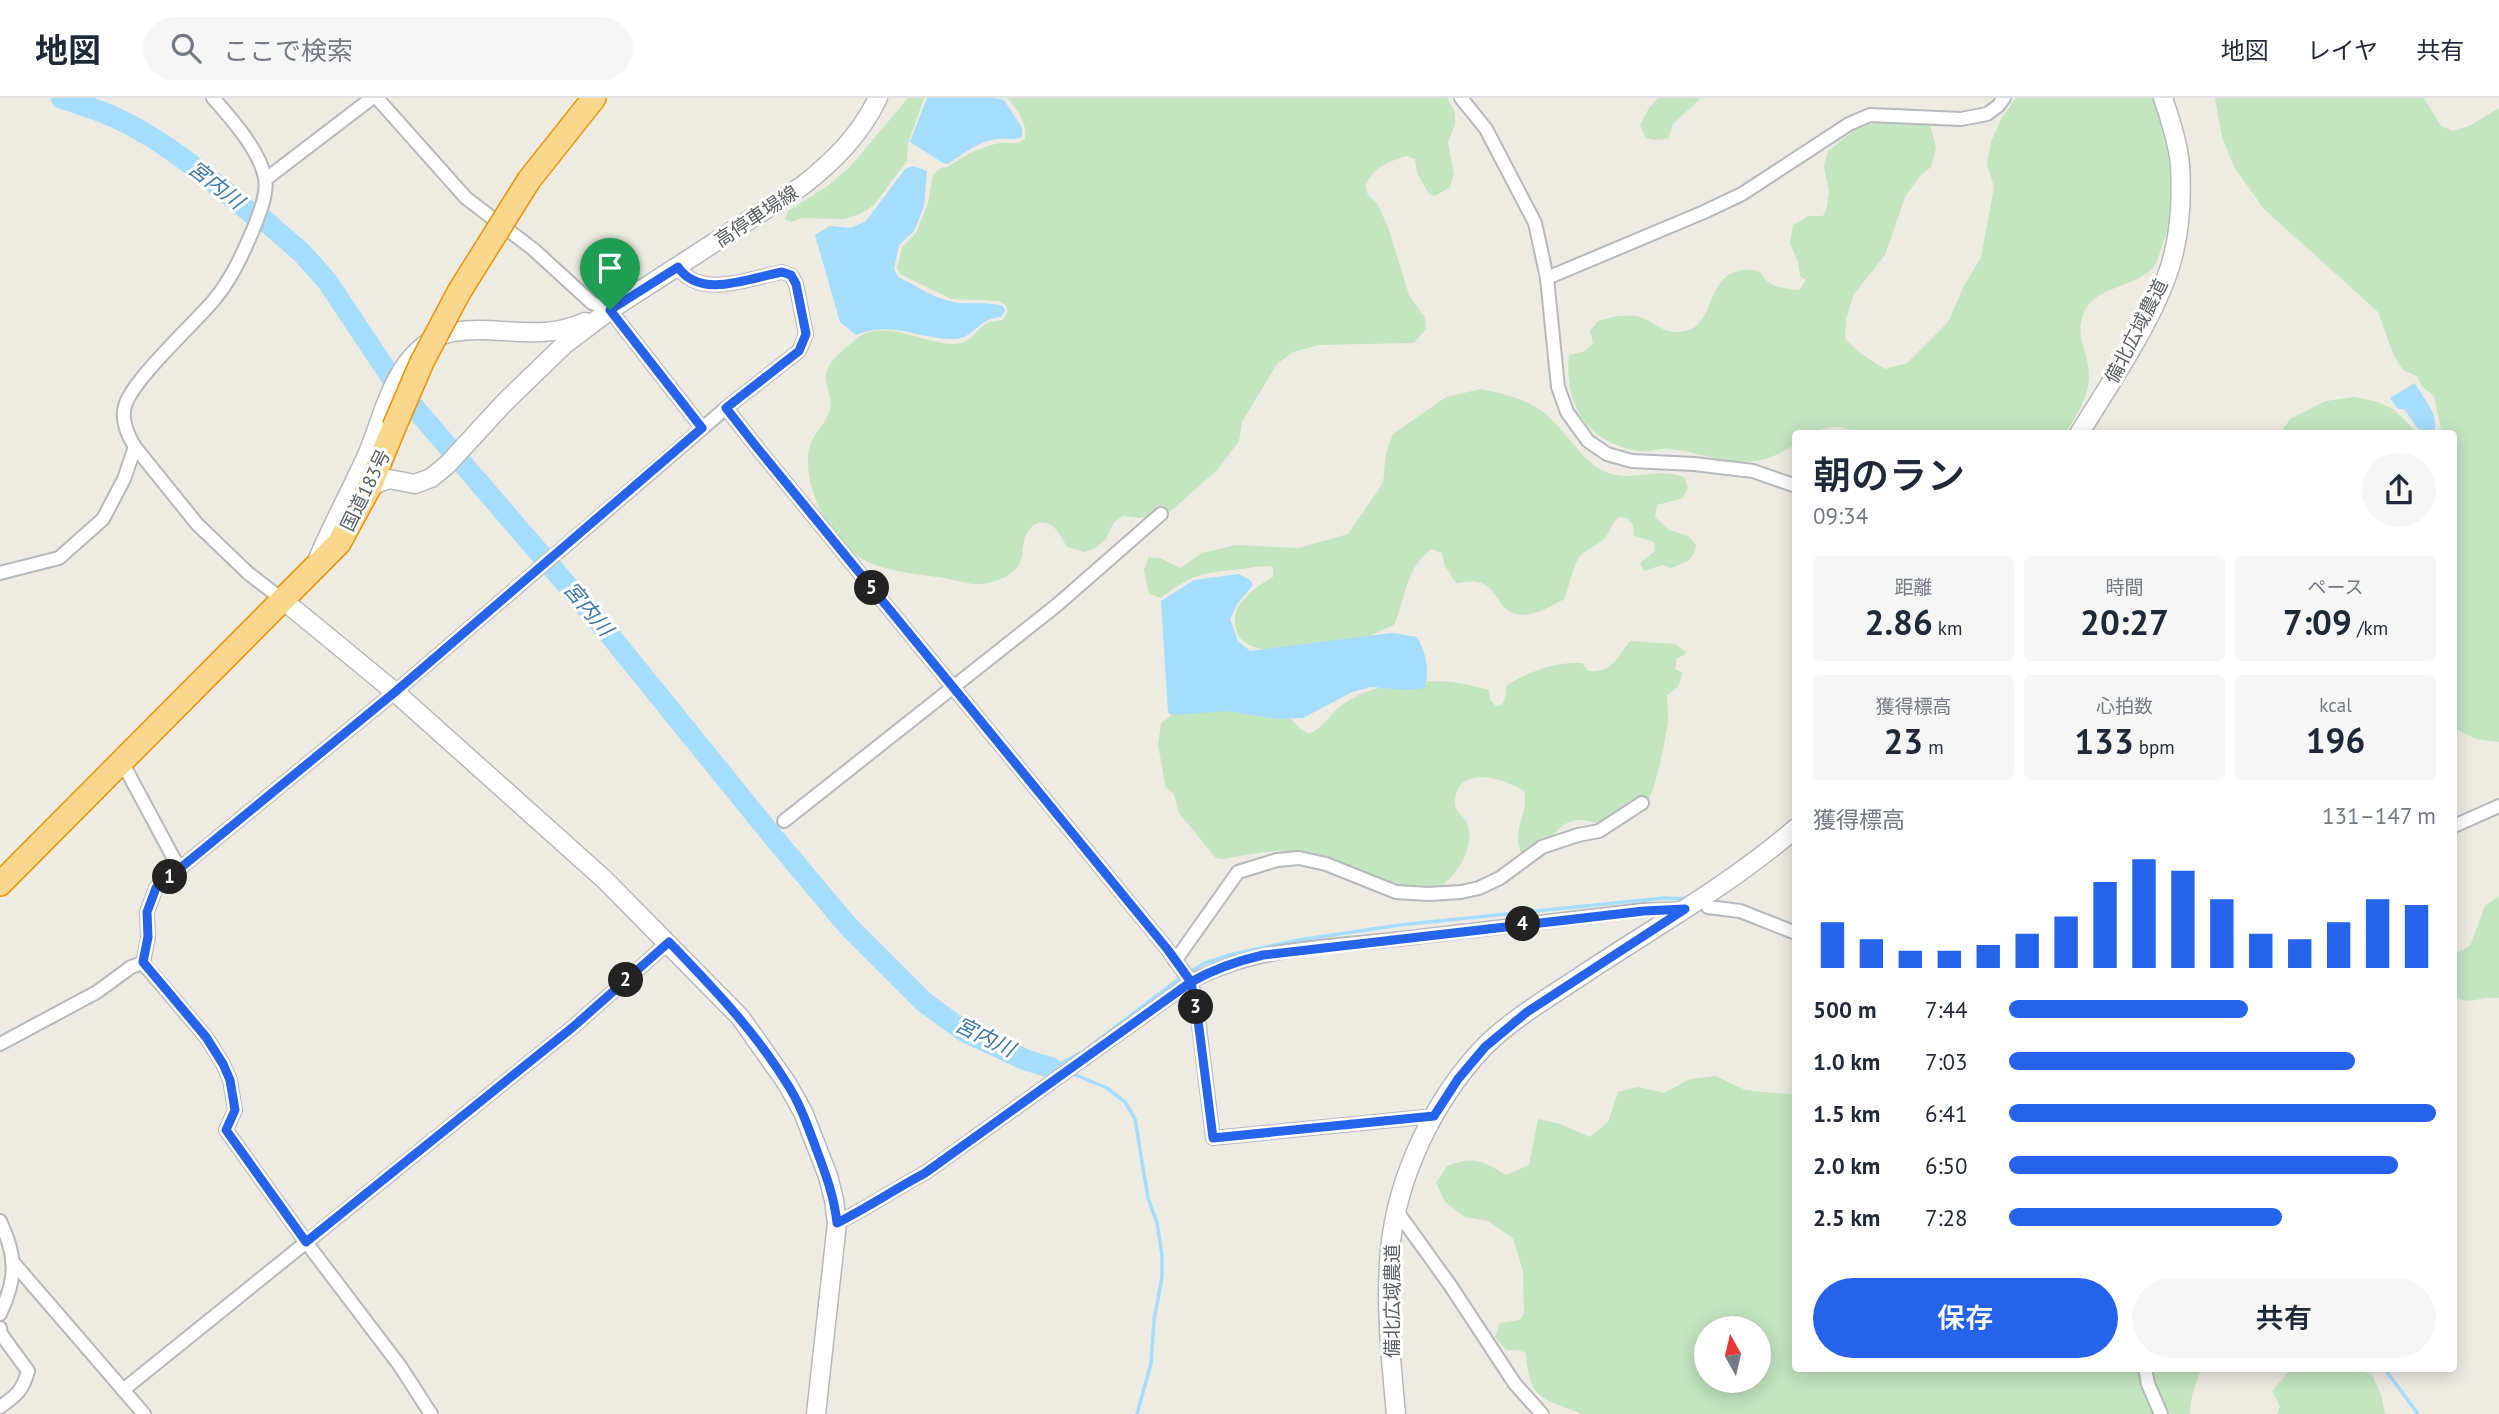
<!DOCTYPE html>
<html lang="ja">
<meta charset="utf-8">
<style>
:root{--surface:#fff;--page:#f6f6f7;--text:#1f2937;--muted:#747a83;--line:#e0e1e3;--accent:#2563eb}
body{margin:0;font-family:"PT Sans","Noto Sans JP",sans-serif;background:var(--page);color:var(--text);height:100vh;display:flex;flex-direction:column;font-size:26px;white-space:nowrap}
*{box-sizing:border-box;margin:0}
p{font-size:23px;color:var(--muted)}
.icon{flex:none;width:38px;height:38px;fill:none;stroke:currentColor;stroke-width:2;stroke-linecap:round;stroke-linejoin:round}
.map{position:relative;flex:1;overflow:hidden}
.drawer{position:absolute;left:1792px;top:332px;width:665px;height:942px;display:flex;flex-direction:column;background:var(--surface);border-radius:7px;box-shadow:0 4px 18px #0003}
.drawer>*{flex:none}
.needle{width:46px;rotate:352deg}
.fabs{position:absolute;left:1694px;top:1218px;display:grid;gap:14px}
.fabs a{display:grid;place-items:center;width:77px;height:77px;border-radius:50%;background:var(--surface);box-shadow:0 4px 18px #0003;font-size:35px}
.pin{position:absolute;display:grid;place-items:center;width:60px;height:60px;color:#fff;margin:-72px -30px;border-radius:50% 50% 50% 0;rotate:-45deg;box-shadow:0 0 7px #0007}
.pin .icon{rotate:45deg}
.km{position:absolute;width:35px;height:35px;margin:-18px;border-radius:50%;background:#222;color:#fff;font-size:19px;line-height:35px;text-align:center}
.round{display:grid;place-items:center;flex:none;width:74px;height:74px;border-radius:37px;background:var(--page)}
.headline{display:flex;align-items:center;justify-content:space-between;height:119px;padding:0 21px}
h1{font-size:38px;font-weight:600;line-height:52px}
.figures{display:grid;grid-template-columns:repeat(3,1fr);gap:10px;height:119px;padding:7px 21px}
.figures div{display:grid;align-content:center;border-radius:7px;background:var(--page);text-align:center}
.figures b{font-size:35px;font-weight:600}
.figures small{font-size:19px;font-weight:400}
.figures p{font-size:19px}
.chart{height:196px;padding:14px 21px}
.chart p{display:flex;justify-content:space-between}
.chart svg{width:100%;height:126px;margin-top:7px;stroke:var(--accent);stroke-width:6}
.button{display:flex;gap:14px;margin-top:auto;padding:14px 21px}
.button a{flex:1;height:80px;border-radius:42px;background:var(--accent);color:#fff;font-size:28px;font-weight:600;line-height:80px;text-align:center}
.button a+a{background:var(--page);color:var(--text)}
ul{padding:0 21px;list-style:none;font-size:23px}
li{display:grid;grid-template-columns:112px 84px 1fr;align-items:center;height:52px}
li i{height:18px;border-radius:9px;background:var(--accent)}
header{display:flex;align-items:center;gap:42px;box-sizing:border-box;height:98px;padding:0 35px;background:var(--surface);border-bottom:2px solid var(--line)}
header strong{font-size:33px}
nav{display:flex;gap:38px;margin-inline-start:auto;font-size:24px}
.search{width:490px;height:63px;background:var(--page);display:flex;align-items:center;gap:18px;box-sizing:border-box;padding:0 24px;border-radius:38px;color:var(--muted);font-size:26px}
.map>svg:first-child{display:block}
</style>
<header>
<strong>地図</strong>
<div class="search"><svg class="icon" aria-label="search" viewBox="0 0 24 24"><circle cx="10" cy="10" r="6"/><path d="M15 15l6 6"/></svg>ここで検索</div>
<nav><a>地図</a><a>レイヤ</a><a>共有</a></nav>
</header>
<div class="map">
<svg width="2499" height="1316" viewBox="0 0 2499 1316">
<rect width="100%" height="100%" fill="#eeebe3"/>
<!-- green -->
<g fill="#c3e5c0" fill-rule="evenodd">
<polygon points="908,0 924,0 908,45 907,63 874,107 860,116 844,121 803,120 791,124 785,121 788,113 829,87 850,69"/>
<path d="M1007,0h440l8,14v12l-7,18 6,32 -4,13 -15,9 -6,-2 -12,-21 -2,-14 -9,-3c-20,7 -31,10 -41,30l3,9 9,8 11,24 21,68 16,23 1,11 -12,14 -96,2 -25,7 -16,12 -35,58 -3,19 -21,28 -47,42 -31,7 -17,-2 -9,6 -8,17 -10,9 -11,4 -18,-5c-6,-11 -15,-30 -31,-23 -18,9 -9,30 -18,42 -9,12 -22,16 -37,18 -11,1 -25,-4 -37,-6 -27,-4 -57,-6 -82,-19 -32,-18 -60,-73 -53,-110 2,-13 16,-24 20,-37 4,-10 -1,-21 -3,-31 -3,-18 18,-31 29,-41 25,-24 68,4 98,4 21,0 20,-14 35,-21 4,-2 11,-2 15,-3l5,-9 -3,-6 -6,-4 -48,-2 -51,-25 -3,-6 5,-21 14,-14 12,-30 5,-28 8,-7 6,-1 21,-13 20,-8 11,-3h19l7,-4c3,-14 -8,-31 -18,-41z"/>
<polygon points="1658,0 1701,0 1673,26 1668,41 1654,42 1646,40 1640,27 1649,10"/>
<path d="M2016,0h137c17,48 26,97 10,146 -3,7 -5,19 -10,24 -22,22 -62,17 -71,50 -5,17 3,31 6,47 5,26 -10,48 -23,69h-208c-21,-16 -39,0 -61,0l-1,11c-10,5 -22,13 -34,15 -29,7 -60,-8 -90,-11 -10,-1 -21,3 -32,2 -51,-8 -75,-45 -70,-96l16,-4 8,-8 -3,-12 8,-10c11,-3 25,-7 37,-5 19,3 26,20 50,15 27,-5 22,-44 45,-57 9,-4 23,-7 31,-1 3,3 4,7 7,9 7,6 21,7 31,8l7,-10 -6,-4 -2,-14 -8,-19 3,-18 15,-9h15l4,-9 2,-16 -5,-24 4,-16 33,-26 50,-5 19,5 6,22 -5,20 -12,10 -14,20 -20,58 -31,39 -8,25 -1,20 16,15 24,15 22,-6 41,-41 16,-36 17,-29 13,-70 -7,-23 4,-22 10,-23z"/>
<polygon points="2215,0 2424,0 2441,28 2453,33 2469,28 2499,10 2499,644 2476,641 2454,630 2454,336 2428,336 2441,331 2434,298 2422,288 2417,278 2403,272 2394,258 2378,214 2264,111 2234,69 2222,39"/>
<path d="M1481,291c26,6 49,10 69,29 16,14 27,35 45,48 32,22 55,-1 89,11l4,11 -5,10 -26,7 -2,12 14,13 19,6 8,9 -2,8 -6,8 -17,7 -9,-3 -18,6 -4,-8 15,-12 -1,-9 -20,-6 -1,-11 -6,-7 -8,-1c-7,5 -7,11 -12,18 -7,10 -19,13 -27,21 -7,9 -11,32 -16,43 -16,9 -40,24 -58,10 -10,-9 -12,-23 -28,-27 -6,-2 -15,1 -22,1l-12,-19 -2,-11 -10,-4c-25,15 -27,51 -38,76 -13,5 -27,13 -40,17 -10,2 -22,3 -32,4 -25,3 -88,16 -87,-26 0,-20 23,-34 38,-43v-10c-12,-2 -20,1 -32,2 -38,4 -50,5 -80,29l-12,-4 -5,-24 5,-13 11,1 20,10 22,-15 33,-8 64,3 49,-14 35,-51 3,-30 7,-19 53,-37z"/>
<path d="M2354,299c33,6 40,9 62,36l10,1h-146l10,-15 36,-18z"/>
<path d="M1630,543l45,3 11,8 -2,3 -7,3 -2,11 8,4 -5,14 -11,8c0,8 1,15 1,22 0,15 -13,76 -22,87 -4,4 -9,7 -12,11 -5,5 -10,10 -17,11 -17,2 -33,-13 -52,-2 -21,11 -6,34 -37,39 -23,-29 2,-46 -4,-72 -20,-13 -67,-27 -69,10 -1,12 8,13 12,22 10,20 -10,54 -28,64 -35,21 -113,-34 -152,-36 -21,-1 -44,5 -64,8l-7,-1 -37,-45 -5,-19 -8,-6 -8,-43 3,-22 15,-11 47,-3 64,6 13,14 9,5c16,-7 22,-23 37,-32 41,-25 97,-26 143,-12l1,9 6,7 6,-1 4,-10v-9c23,-15 48,-24 76,-23l6,8c25,2 28,-13 42,-30z"/>
<path d="M2499,798v102c-20,-3 -25,8 -45,-1v-36l3,-8 13,-7 15,-40z"/>
<path d="M1716,978l29,14 51,5v273l405,1 -9,26 -2,19h-608c-39,-16 -53,-13 -56,-61l-8,-3h-12l-11,-13 5,-14 19,-3 5,-6 -1,-43 -10,-33 -25,-17 -23,-4 -20,-15 -9,-19 11,-17c28,-10 34,-6 59,9l23,-10 9,-46 22,5 30,13 18,-15 10,-30 20,-5 26,6 26,-14zM1706,1230h53v53h-53z"/>
<polygon points="2291,1271 2357,1271 2372,1277 2381,1297 2385,1316 2277,1316 2280,1309 2272,1293"/>
</g>
<!-- water -->
<g fill="#a4ddfd">
<path d="M927,0h68l9,2 18,28v9c-9,4 -13,1 -22,2 -19,0 -37,15 -52,25l-5,-1 -33,-21z"/>
<path d="M913,68l14,5 -3,35 -10,25 -15,14 -5,24 4,8c17,8 37,22 56,25 17,3 32,-1 49,4l2,5 -4,6c-25,2 -26,22 -48,22 -36,0 -60,-19 -97,-4l-16,-13 -25,-87 15,-9 21,2 15,-7 39,-52z"/>
<path d="M2415,285c7,15 23,28 20,46l-6,2 -11,-2 -14,-20h-6l-8,-11z"/>
<path d="M1239,476l11,6 3,5 -15,18 -8,16 8,22 12,10 142,-18 25,4c10,18 12,31 8,51l-19,2 -35,-3 -19,5 -49,26 -27,1 -49,-8 -56,4 -3,-3 -7,-111 33,-21z"/>
</g>
<g fill="none" stroke-linecap="round" stroke-linejoin="round">
<!-- stream -->
<g stroke="#a4ddfd" stroke-width="3.5">
<polyline points="1052,970 1084,953 1180,880 1205,865 1233,856 1299,842 1400,827 1664,800 1689,801"/>
<polyline points="1071,975 1107,990 1125,1004 1135,1021 1148,1100 1157,1125 1162,1157 1162,1179 1154,1222 1151,1265 1137,1316"/>
<polyline points="2384,1270 2418,1316"/>
</g>
<!-- river -->
<path stroke="#a4ddfd" stroke-width="21" d="M61,0c15,5 31,10 46,16 55,23 104,66 150,104l6,1 39,34 25,28 74,111 203,236 166,205 78,93 76,76 41,30 61,28 26,8"/>
<!-- street casing -->
<g stroke="#b6b9bd" stroke-width="16">
<g id="street">
<path d="M213,0c18,20 47,53 52,80 3,15 -5,33 -10,47 -11,26 -22,52 -41,75 -20,24 -82,80 -89,106 -4,14 3,30 10,41l62,77 51,49 35,27"/>
<polyline points="377,0 466,100 533,151 592,205 610,212 702,330"/>
<polyline points="1461,0 1486,31 1535,125 1547,180 1558,289 1567,314 1588,343 1607,356 1632,363 1694,366 1753,373 1796,388"/>
<polyline points="266,81 372,0"/>
<polyline points="1547,180 1704,114 1742,96 1849,26 1870,17 1961,21 1987,16 1998,8 2004,0"/>
<polyline points="726,310 755,347 1168,852 1191,884 1196,904 1213,1040 1434,1018"/>
<polyline points="0,475 59,460 103,421 124,381 135,349"/>
<polyline points="122,664 180,772"/>
<polyline points="784,723 1057,507 1161,416"/>
<polyline points="2454,728 2499,708"/>
<polyline points="1708,809 1740,813 1796,835"/>
<polyline points="1175,863 1238,774 1277,762 1299,760 1326,766 1396,794 1429,796 1461,794 1479,790 1500,780 1542,749 1578,737 1599,733 1642,705"/>
<path d="M143,865l5,-25 -1,-26 9,-24 239,-196 331,-284 73,-57 7,-17 -10,-50 -5,-9 -9,-3c-32,6 -82,28 -104,-5"/>
<polyline points="143,865 206,939 223,966 230,982 235,1012 226,1032 306,1144 400,1268 431,1316"/>
<polyline points="0,946 97,894 131,869 143,865"/>
<polyline points="1396,1112 1450,1187 1515,1286 1542,1316"/>
<path d="M0,1123c17,36 17,57 0,93"/>
<path d="M837,1125c30,-15 58,-34 88,-50l266,-191c63,-35 138,-35 208,-43 82,-10 164,-19 245,-29l40,-1"/>
<polyline points="12,1163 144,1316"/>
<path d="M0,1230l1,6 27,37c-5,19 -12,25 -28,36"/>
<polyline points="2145,1270 2148,1286 2161,1316"/>
<polyline points="123,1292 573,929 669,844"/>
</g>
</g>
<!-- secondary casing -->
<g stroke="#b5b9bd" stroke-width="21">
<g id="secondary">
<path d="M2079,336c31,-51 77,-117 93,-174 8,-30 10,-64 8,-95 -2,-22 -10,-46 -17,-67"/>
<path d="M370,388l19,-7 26,5 16,-6 16,-13 57,-62 61,-59 45,-34 192,-124c32,-25 58,-51 76,-88"/>
<path d="M318,461c15,-36 34,-70 50,-106 11,-27 19,-59 35,-84 11,-17 29,-33 50,-37 46,-8 86,11 132,-10"/>
<polyline points="283,502 395,594 605,782 740,919 786,984 803,1014 828,1078 834,1102 837,1125 816,1316"/>
<path d="M1396,1316c-5,-54 -11,-109 -6,-164 7,-73 43,-149 94,-203 27,-27 62,-48 94,-69 73,-49 151,-92 218,-150"/>
</g>
</g>
<!-- highway casing -->
<g stroke="#ed9304" stroke-width="26">
<g id="highway">
<polyline points="529,82 594,0"/>
<polyline points="0,786 339,445 370,388 394,329"/>
</g>
</g>
<!-- street -->
<use href="#street" stroke="#fff" stroke-width="12"/>
<!-- secondary -->
<use href="#secondary" stroke="#fff" stroke-width="18"/>
<!-- highway -->
<use href="#highway" stroke="#fbd78d" stroke-width="23"/>
<!-- highway-bridge casing -->
<g stroke="#ed9304" stroke-width="26" stroke-linecap="butt">
<polyline id="highway-bridge" points="394,329 422,264 459,194 529,82"/>
</g>
<!-- highway-bridge -->
<use href="#highway-bridge" stroke="#fbd78d" stroke-width="23"/>
</g>
<g fill="none" stroke-linecap="round" stroke-linejoin="round">
<!-- route casing -->
<g stroke="#fff" stroke-width="14">
<path id="route" d="M610,212l92,118 -307,264 -239,196 -9,24 1,25 -5,25 63,75 17,27 7,16 5,30 -9,20 80,112 267,-215 96,-85c42,44 85,88 117,140 14,21 22,45 31,69 9,24 17,45 20,72 30,-15 58,-34 88,-50l266,-191 7,38 15,118 221,-22 24,-37 27,-32 42,-35 158,-103 -41,2 -381,44c-26,6 -49,14 -72,27l-23,-32 -413,-505 -29,-37 73,-57 7,-17 -10,-50 -5,-9 -9,-3c-32,6 -82,28 -104,-5l-68,43"/>
</g>
<!-- route -->
<use href="#route" stroke="#2563eb" stroke-width="9"/>
</g>
<g text-anchor="middle" stroke-width="6" stroke-linejoin="round" paint-order="stroke">
<!-- street labels -->
<g font-size="19" fill="#5b6064" stroke="#fff">
<text transform="translate(756 118) rotate(-33)" y="7">高停車場線</text>
<text transform="translate(2136 233) rotate(-63)" y="7">備北広域農道</text>
<text transform="translate(365 392) rotate(-64)" y="7">国道183号</text>
<text transform="translate(1392 1203) rotate(-90)" y="7">備北広域農道</text>
</g>
<!-- water labels -->
<g font-size="21" font-style="italic" fill="#3e79a7" stroke="#fff">
<text transform="translate(216 87) rotate(38)" y="7">宮内川</text>
<text transform="translate(588 511) rotate(50)" y="7">宮内川</text>
<text transform="translate(985 939) rotate(26)" y="7">宮内川</text>
</g>
</g>
</svg>
<div class="fabs">
<a><svg class="needle" viewBox="-14 -14 28 28"><path d="M0-13l5 13h-10z" fill="#e53935"/><path d="M0 13l5-13h-10z" fill="#747a83"/></svg></a>
</div>
<div class="pin" style="left:610px;top:212px;background:#1e9e55"><svg class="icon" aria-label="arrive" viewBox="0 0 24 24"><path d="M6 21V4h12l-3 4 3 4H6"/></svg></div>
<b class="km" style="left:170px;top:779px">1</b>
<b class="km" style="left:626px;top:882px">2</b>
<b class="km" style="left:1196px;top:909px">3</b>
<b class="km" style="left:1523px;top:826px">4</b>
<b class="km" style="left:872px;top:490px">5</b>
<section class="drawer">
<div class="headline"><div><h1>朝のラン</h1><p>09:34</p></div><a class="round"><svg class="icon" aria-label="share" viewBox="0 0 24 24"><path d="M12 15V3M7 8l5-5 5 5M5 13v7h14v-7"/></svg></a></div>
<div class="figures">
<div><p>距離</p><b>2.86<small> km</small></b></div>
<div><p>時間</p><b>20:27</b></div>
<div><p>ペース</p><b>7:09<small> /km</small></b></div>
</div>
<div class="figures">
<div><p>獲得標高</p><b>23<small> m</small></b></div>
<div><p>心拍数</p><b>133<small> bpm</small></b></div>
<div><p>kcal</p><b>196</b></div>
</div>
<div class="chart"><p><span>獲得標高</span>131–147 m</p>
<svg viewBox="0 0 160 44" preserveAspectRatio="none"><path d="M5 44V28M15 44V34M25 44V38M35 44V38M45 44V36M55 44V32M65 44V26M75 44V14M85 44V6M95 44V10M105 44V20M115 44V32M125 44V34M135 44V28M145 44V20M155 44V22"/></svg>
</div>
<ul>
<li><b>500 m</b>7:44<i style="width:56%"></i></li>
<li><b>1.0 km</b>7:03<i style="width:81%"></i></li>
<li><b>1.5 km</b>6:41<i style="width:100%"></i></li>
<li><b>2.0 km</b>6:50<i style="width:91%"></i></li>
<li><b>2.5 km</b>7:28<i style="width:64%"></i></li>
</ul>
<div class="button"><a>保存</a><a>共有</a></div>
</section>
</div>
